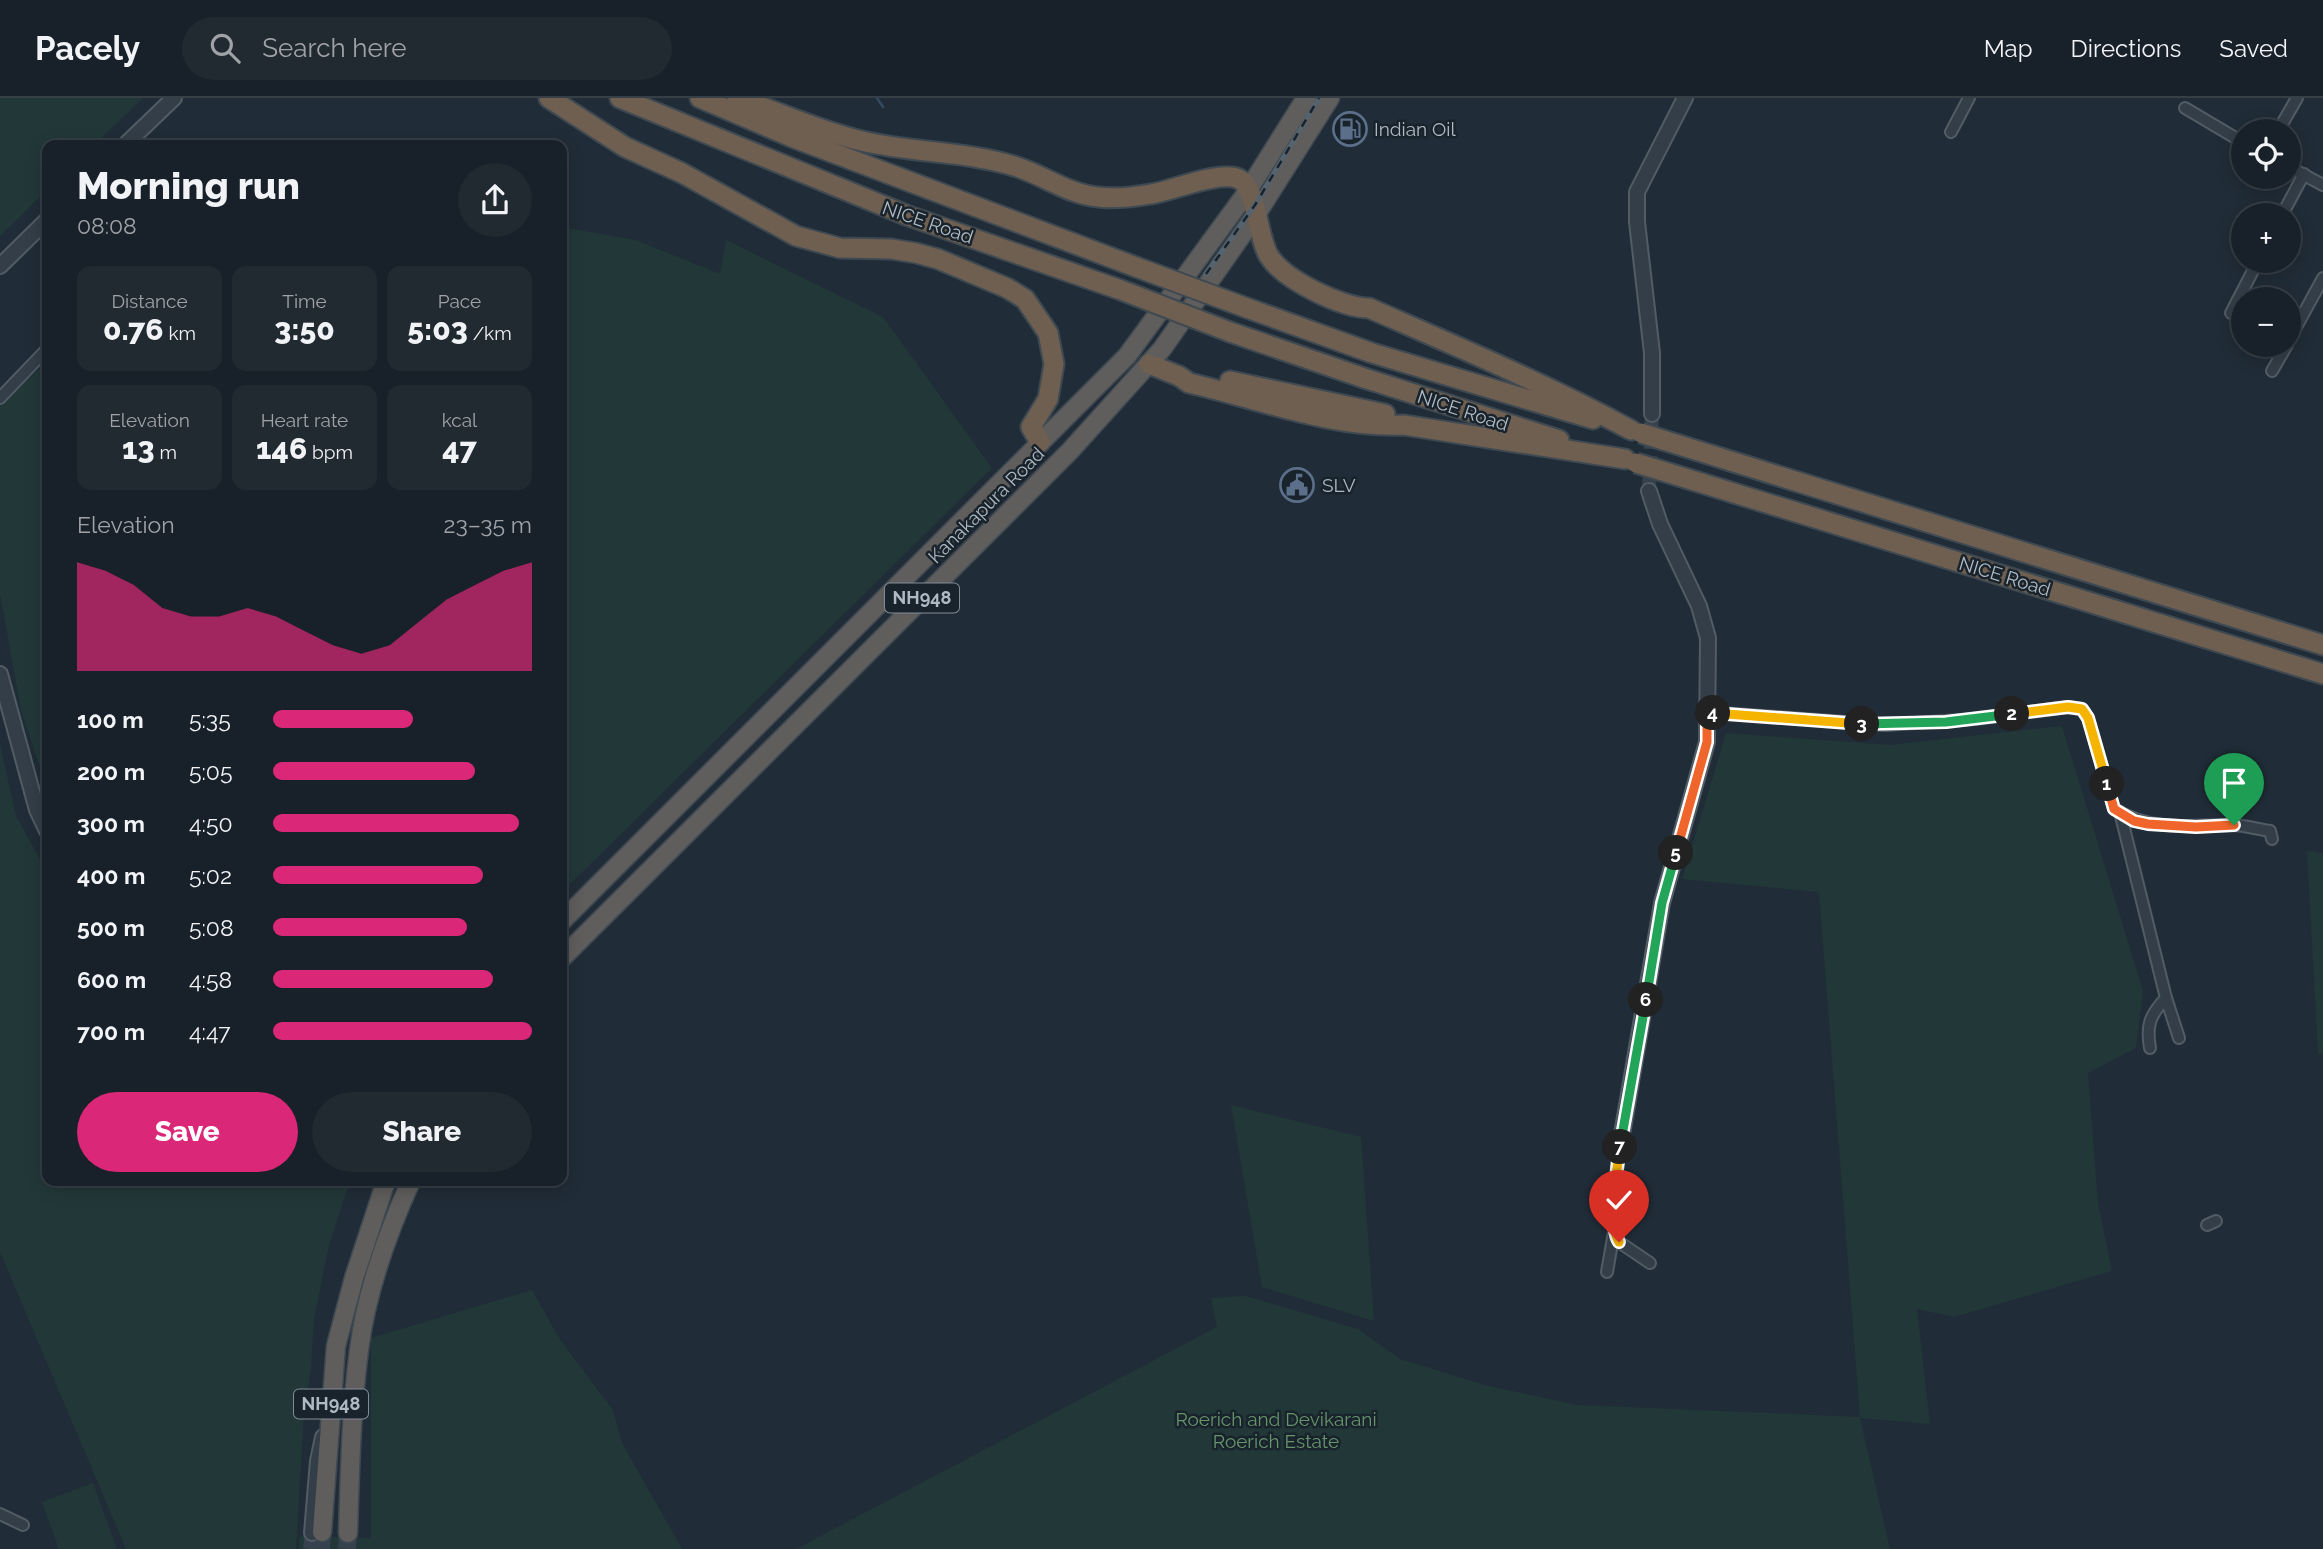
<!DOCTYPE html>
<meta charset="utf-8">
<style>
:root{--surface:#182129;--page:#212931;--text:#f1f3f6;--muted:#9fa3a8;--line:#363e46;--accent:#db2777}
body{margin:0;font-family:Raleway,sans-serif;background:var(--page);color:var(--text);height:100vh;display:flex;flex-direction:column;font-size:26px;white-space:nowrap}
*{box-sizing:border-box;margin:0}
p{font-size:23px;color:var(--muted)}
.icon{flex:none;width:38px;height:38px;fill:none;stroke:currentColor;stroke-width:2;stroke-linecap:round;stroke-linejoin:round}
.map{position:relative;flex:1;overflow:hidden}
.drawer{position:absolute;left:42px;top:42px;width:525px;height:1046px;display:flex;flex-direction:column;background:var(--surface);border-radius:14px;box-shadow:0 4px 18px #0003,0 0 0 2px var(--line)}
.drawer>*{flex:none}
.tools{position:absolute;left:2231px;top:21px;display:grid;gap:14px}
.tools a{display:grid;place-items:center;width:70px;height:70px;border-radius:50%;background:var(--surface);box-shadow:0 4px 18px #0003,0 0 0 2px var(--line);font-size:35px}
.pin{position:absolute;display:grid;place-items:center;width:60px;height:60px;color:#fff;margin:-72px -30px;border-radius:50% 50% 50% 0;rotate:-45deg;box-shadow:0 0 7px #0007}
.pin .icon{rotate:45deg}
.km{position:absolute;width:35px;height:35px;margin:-18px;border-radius:50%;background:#222;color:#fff;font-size:19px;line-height:35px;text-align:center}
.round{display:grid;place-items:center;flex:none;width:74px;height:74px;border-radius:37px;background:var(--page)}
.summary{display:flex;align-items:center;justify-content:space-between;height:119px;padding:0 35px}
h1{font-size:38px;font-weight:800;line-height:52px}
.stats{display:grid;grid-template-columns:repeat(3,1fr);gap:10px;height:119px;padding:7px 35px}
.stats div{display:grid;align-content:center;border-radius:14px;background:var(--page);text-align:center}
.stats b{font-size:30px;font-weight:800}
.stats small{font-size:19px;font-weight:400}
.stats p{font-size:19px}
.chart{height:196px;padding:14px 35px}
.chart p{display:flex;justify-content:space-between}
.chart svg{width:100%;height:126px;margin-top:7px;fill:var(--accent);opacity:.7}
.primary-button{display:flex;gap:14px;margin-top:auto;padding:14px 35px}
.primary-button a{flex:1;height:80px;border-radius:42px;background:var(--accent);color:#fff;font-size:28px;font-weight:800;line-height:80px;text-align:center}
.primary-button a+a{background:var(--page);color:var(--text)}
ul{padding:0 35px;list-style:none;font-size:23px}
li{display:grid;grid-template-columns:112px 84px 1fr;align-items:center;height:52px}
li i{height:18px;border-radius:9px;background:var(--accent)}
header{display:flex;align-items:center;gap:42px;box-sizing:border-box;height:98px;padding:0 35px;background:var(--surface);border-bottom:2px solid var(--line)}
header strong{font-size:33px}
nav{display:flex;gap:38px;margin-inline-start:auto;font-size:24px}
.search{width:490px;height:63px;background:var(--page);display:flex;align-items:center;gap:18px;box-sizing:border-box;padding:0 24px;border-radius:38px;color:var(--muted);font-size:26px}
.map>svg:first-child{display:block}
</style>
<header>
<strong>Pacely</strong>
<div class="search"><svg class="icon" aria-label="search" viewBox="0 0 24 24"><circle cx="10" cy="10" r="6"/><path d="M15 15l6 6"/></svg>Search here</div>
<nav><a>Map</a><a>Directions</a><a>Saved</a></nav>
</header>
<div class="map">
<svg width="2323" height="1451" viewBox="0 0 2323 1451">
<rect width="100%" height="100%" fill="#202c37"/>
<!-- green -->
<g fill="#223838">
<polygon points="0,0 143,0 94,47 47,47 47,92 0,138"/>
<polygon points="562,129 636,142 720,176 726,142 883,219 992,370 562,794"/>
<polygon points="47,264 47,691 21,612 0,496 0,307"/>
<polygon points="2062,628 2143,893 2136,950 2088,975 2098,1105 2112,1173 1954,1219 1917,1211 1930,1326 1860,1320 1890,1451 796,1451 1217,1229 1211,1200 1246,1198 1358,1231 1400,1261 1485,1287 1577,1307 1860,1319 1819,794 1682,781 1726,635 1890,647"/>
<polygon points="0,646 16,718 41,763 47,768 47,1083 350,1083 329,1147 314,1221 311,1270 304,1316 296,1451 126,1451 0,1154"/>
<polygon points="2307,753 2323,755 2323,956 2318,956"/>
<polygon points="1231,1007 1361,1039 1374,1223 1262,1189"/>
<polygon points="532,1192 559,1240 613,1312 622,1345 682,1451 299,1451 300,1438 371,1440 371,1240"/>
<polygon points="93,1385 117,1451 59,1451 42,1404"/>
</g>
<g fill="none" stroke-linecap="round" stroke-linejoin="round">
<!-- stream -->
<polyline stroke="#344a5f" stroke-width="2.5" points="877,0 883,9"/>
<!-- tertiary-tunnel -->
<g stroke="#35414c" stroke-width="14" stroke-dasharray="14 7" stroke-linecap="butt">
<polyline points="1649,393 1652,316"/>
<polyline points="310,1451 312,1435"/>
</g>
<!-- trunk-tunnel -->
<g stroke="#35414c" stroke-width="18" stroke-dasharray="18 9" stroke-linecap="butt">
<polyline points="321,1451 322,1434"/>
<polyline points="347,1451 348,1435"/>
</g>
<!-- minor casing -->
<g stroke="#515c65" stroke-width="14">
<g id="minor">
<polyline points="2185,10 2244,45"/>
<polyline points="2278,33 2297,0"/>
<polyline points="1951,34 1969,0"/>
<polyline points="2289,69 2323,87"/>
<polyline points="2282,117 2304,76"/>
<polyline points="2231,215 2258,163"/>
<polyline points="2289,242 2323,180"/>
<polyline points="2272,273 2287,247"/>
<polyline points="0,300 47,251"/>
<path d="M1708,614l177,13 90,-6 93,-12 14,2 6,9 26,91c40,23 74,16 117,16 13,0 26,4 39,6l2,8"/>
<polyline points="2120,714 2166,900 2179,940"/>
<path d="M2150,950c-4,-23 0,-33 16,-50"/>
<polyline points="1618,1059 1614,1134 1619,1144 1650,1165"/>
<polyline points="2207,1127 2216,1123"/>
<polyline points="1607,1174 1614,1134"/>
<polyline points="0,1416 23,1427"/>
</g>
</g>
<!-- tertiary casing -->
<g stroke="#515c65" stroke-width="18">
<g id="tertiary">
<polyline points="125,47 174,0"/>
<polyline points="0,168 47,122"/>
<polyline points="1652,316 1652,255 1637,124 1637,94 1685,0"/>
<polyline points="0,576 37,712 47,733"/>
<polyline points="1618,1059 1662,805 1707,644 1708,540 1699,508 1660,426 1649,393"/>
<polyline points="312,1435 318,1363 323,1339"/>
</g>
</g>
<!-- trunk casing -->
<g stroke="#3e4952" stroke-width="21">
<g id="trunk">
<polyline points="562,823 1127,258 1245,97 1306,0"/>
<polyline points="562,860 1070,353 1162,251 1256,117 1330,0"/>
<polyline points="322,1434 336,1248 354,1180 386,1083"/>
<path d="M348,1435c2,-61 3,-122 11,-183 7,-57 28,-116 52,-169"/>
</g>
</g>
<!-- motorway casing -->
<g stroke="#3e4952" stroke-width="23">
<g id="motorway">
<polyline points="549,0 625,49 682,75 796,138 840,150 891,151 916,155 938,161 1007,190 1025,201 1048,235 1054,266 1048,301 1031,329 1040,344"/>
<polyline points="620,0 906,117 1121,192"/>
<polyline points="700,0 794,40 1136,169"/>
<path d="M737,0c42,14 82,33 125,43 50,12 103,10 152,25 30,9 53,28 84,31 17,2 36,0 53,-3 21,-3 69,-24 88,-15 18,8 18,58 30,77 15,24 73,52 100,52 89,39 177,76 262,122"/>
<polyline points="1247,210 1372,255 1593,321"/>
<polyline points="1230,234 1367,281 1559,342"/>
<path d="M1149,266l30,12 10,7c70,16 142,45 215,42l221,34"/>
<polyline points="1230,283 1385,316"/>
<polyline points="1663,342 2323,547"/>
<polyline points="1659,372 2323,576"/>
</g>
</g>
<!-- minor -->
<use href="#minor" stroke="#343e48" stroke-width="10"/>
<!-- tertiary -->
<use href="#tertiary" stroke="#343e48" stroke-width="14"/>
<!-- trunk -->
<use href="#trunk" stroke="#605e5c" stroke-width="18"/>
<!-- motorway -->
<use href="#motorway" stroke="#6e5f51" stroke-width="19"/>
<!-- rail casing -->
<g stroke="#55636f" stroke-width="5">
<polyline id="rail" points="1206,176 1255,107 1319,0"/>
</g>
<!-- rail -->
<use href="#rail" stroke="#19232c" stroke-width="2.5" stroke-dasharray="8" stroke-linecap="butt"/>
<!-- motorway-bridge casing -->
<g stroke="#3e4952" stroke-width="23" stroke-linecap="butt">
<g id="motorway-bridge">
<polyline points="1136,169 1247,210"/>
<polyline points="1121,192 1230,234"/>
<polyline points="1641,335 1663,342"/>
<polyline points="1636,365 1659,372"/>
</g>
</g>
<!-- motorway-bridge -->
<use href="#motorway-bridge" stroke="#6e5f51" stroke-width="19"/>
</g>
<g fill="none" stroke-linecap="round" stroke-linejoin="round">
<!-- split-1 casing -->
<g stroke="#fff" stroke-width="14">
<polyline id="split-1" points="2107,686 2114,711 2134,723 2148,726 2196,729 2234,727"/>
</g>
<!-- split-2 casing -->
<g stroke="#fff" stroke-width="14">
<polyline id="split-2" points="2012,616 2068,609 2082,611 2088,620 2107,686"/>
</g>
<!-- split-3 casing -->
<g stroke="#fff" stroke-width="14">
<polyline id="split-3" points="1862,626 1946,624 2012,616"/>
</g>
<!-- split-4 casing -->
<g stroke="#fff" stroke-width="14">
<polyline id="split-4" points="1713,615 1862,626"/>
</g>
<!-- split-5 casing -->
<g stroke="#fff" stroke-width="14">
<polyline id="split-5" points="1676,755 1707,644 1707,614 1713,615"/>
</g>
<!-- split-6 casing -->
<g stroke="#fff" stroke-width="14">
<polyline id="split-6" points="1646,902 1662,805 1676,755"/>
</g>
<!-- split-7 casing -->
<g stroke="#fff" stroke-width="14">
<polyline id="split-7" points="1620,1049 1646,902"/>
</g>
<!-- split-8 casing -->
<g stroke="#fff" stroke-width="14">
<path id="split-8" d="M1619,1144c-11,-15 -2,-75 1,-95"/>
</g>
<!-- split-1 -->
<use href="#split-1" stroke="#f0652b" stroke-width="9"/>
<!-- split-2 -->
<use href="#split-2" stroke="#f5b400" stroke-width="9"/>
<!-- split-3 -->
<use href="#split-3" stroke="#22a559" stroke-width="9"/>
<!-- split-4 -->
<use href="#split-4" stroke="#f5b400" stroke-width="9"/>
<!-- split-5 -->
<use href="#split-5" stroke="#f0652b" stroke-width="9"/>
<!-- split-6 -->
<use href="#split-6" stroke="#22a559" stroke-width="9"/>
<!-- split-7 -->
<use href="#split-7" stroke="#22a559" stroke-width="9"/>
<!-- split-8 -->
<use href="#split-8" stroke="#f5b400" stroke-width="9"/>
</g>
<!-- icons -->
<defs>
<g id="fuel-ring" transform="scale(1.75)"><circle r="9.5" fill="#19232c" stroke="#5c6f8a" stroke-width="1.5"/><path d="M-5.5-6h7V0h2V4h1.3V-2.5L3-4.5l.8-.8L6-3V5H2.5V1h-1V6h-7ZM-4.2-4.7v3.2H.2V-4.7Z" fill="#5c6f8a"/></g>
<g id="civic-ring" transform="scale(1.75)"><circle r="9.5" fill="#19232c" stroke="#5c6f8a" stroke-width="1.5"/><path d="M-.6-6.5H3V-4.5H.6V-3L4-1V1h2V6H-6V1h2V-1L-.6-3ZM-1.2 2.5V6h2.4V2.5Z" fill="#5c6f8a"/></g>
</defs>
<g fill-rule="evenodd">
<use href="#fuel-ring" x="1350" y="31"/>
<use href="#civic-ring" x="1297" y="387"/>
</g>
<g text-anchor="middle" stroke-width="5" stroke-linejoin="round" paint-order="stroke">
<!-- shield labels -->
<g fill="#19232c" stroke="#818c96" stroke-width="2">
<rect x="885" y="485.5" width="74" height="29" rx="5"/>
<rect x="294" y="1291.5" width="74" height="29" rx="5"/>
</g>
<g font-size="18" font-weight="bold" fill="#aeb9c4">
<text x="922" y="506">NH948</text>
<text x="331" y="1312">NH948</text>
</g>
<!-- poi labels -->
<g font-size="19" fill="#aeb9c4" stroke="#19232c" text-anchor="start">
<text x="1374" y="38">Indian Oil</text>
<text x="1322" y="394">SLV</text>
</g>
<!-- street labels -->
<g font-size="19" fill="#aeb9c4" stroke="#19232c">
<text transform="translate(928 124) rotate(19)" y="7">NICE Road</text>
<text transform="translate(1463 312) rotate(18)" y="7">NICE Road</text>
<text transform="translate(986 407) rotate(-45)" y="7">Kanakapura Road</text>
<text transform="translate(2005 478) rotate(17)" y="7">NICE Road</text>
</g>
<!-- park labels -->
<g font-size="19" fill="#66946b" stroke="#19232c">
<text x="1276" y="1328">Roerich and Devikarani<tspan x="1276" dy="22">Roerich Estate</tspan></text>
</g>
</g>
</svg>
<div class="tools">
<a><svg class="icon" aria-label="locate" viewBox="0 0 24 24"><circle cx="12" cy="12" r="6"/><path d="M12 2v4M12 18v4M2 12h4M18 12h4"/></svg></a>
<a>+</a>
<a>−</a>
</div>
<div class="pin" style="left:2234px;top:727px;background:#1e9e55"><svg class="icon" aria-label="arrive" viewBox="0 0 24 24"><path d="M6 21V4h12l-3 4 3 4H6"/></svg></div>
<div class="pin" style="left:1619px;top:1144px;background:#d93025"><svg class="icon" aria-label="check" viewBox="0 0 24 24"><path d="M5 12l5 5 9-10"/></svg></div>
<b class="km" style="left:2107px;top:686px">1</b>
<b class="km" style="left:2012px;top:616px">2</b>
<b class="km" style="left:1862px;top:626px">3</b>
<b class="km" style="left:1713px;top:615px">4</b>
<b class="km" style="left:1676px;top:755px">5</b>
<b class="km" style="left:1646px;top:902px">6</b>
<b class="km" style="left:1620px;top:1049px">7</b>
<section class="drawer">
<div class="summary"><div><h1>Morning run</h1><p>08:08</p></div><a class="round"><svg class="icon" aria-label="share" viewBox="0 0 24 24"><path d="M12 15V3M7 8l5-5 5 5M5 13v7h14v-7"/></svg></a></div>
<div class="stats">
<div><p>Distance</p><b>0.76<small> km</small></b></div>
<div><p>Time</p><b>3:50</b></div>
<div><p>Pace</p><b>5:03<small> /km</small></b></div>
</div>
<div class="stats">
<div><p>Elevation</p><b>13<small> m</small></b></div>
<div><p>Heart rate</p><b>146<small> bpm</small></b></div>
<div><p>kcal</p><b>47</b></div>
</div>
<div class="chart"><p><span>Elevation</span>23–35 m</p>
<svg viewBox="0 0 160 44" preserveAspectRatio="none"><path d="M0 44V6L10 9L20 14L30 22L40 25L50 25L60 22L70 25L80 30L90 35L100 38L110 35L120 27L130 19L140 14L150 9L160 6V44z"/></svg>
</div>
<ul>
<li><b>100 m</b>5:35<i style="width:54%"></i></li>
<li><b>200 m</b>5:05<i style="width:78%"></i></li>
<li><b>300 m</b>4:50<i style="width:95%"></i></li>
<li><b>400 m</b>5:02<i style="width:81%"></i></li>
<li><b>500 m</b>5:08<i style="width:75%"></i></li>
<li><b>600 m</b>4:58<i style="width:85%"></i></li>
<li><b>700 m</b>4:47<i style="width:100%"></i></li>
</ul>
<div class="primary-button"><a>Save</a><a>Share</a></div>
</section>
</div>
